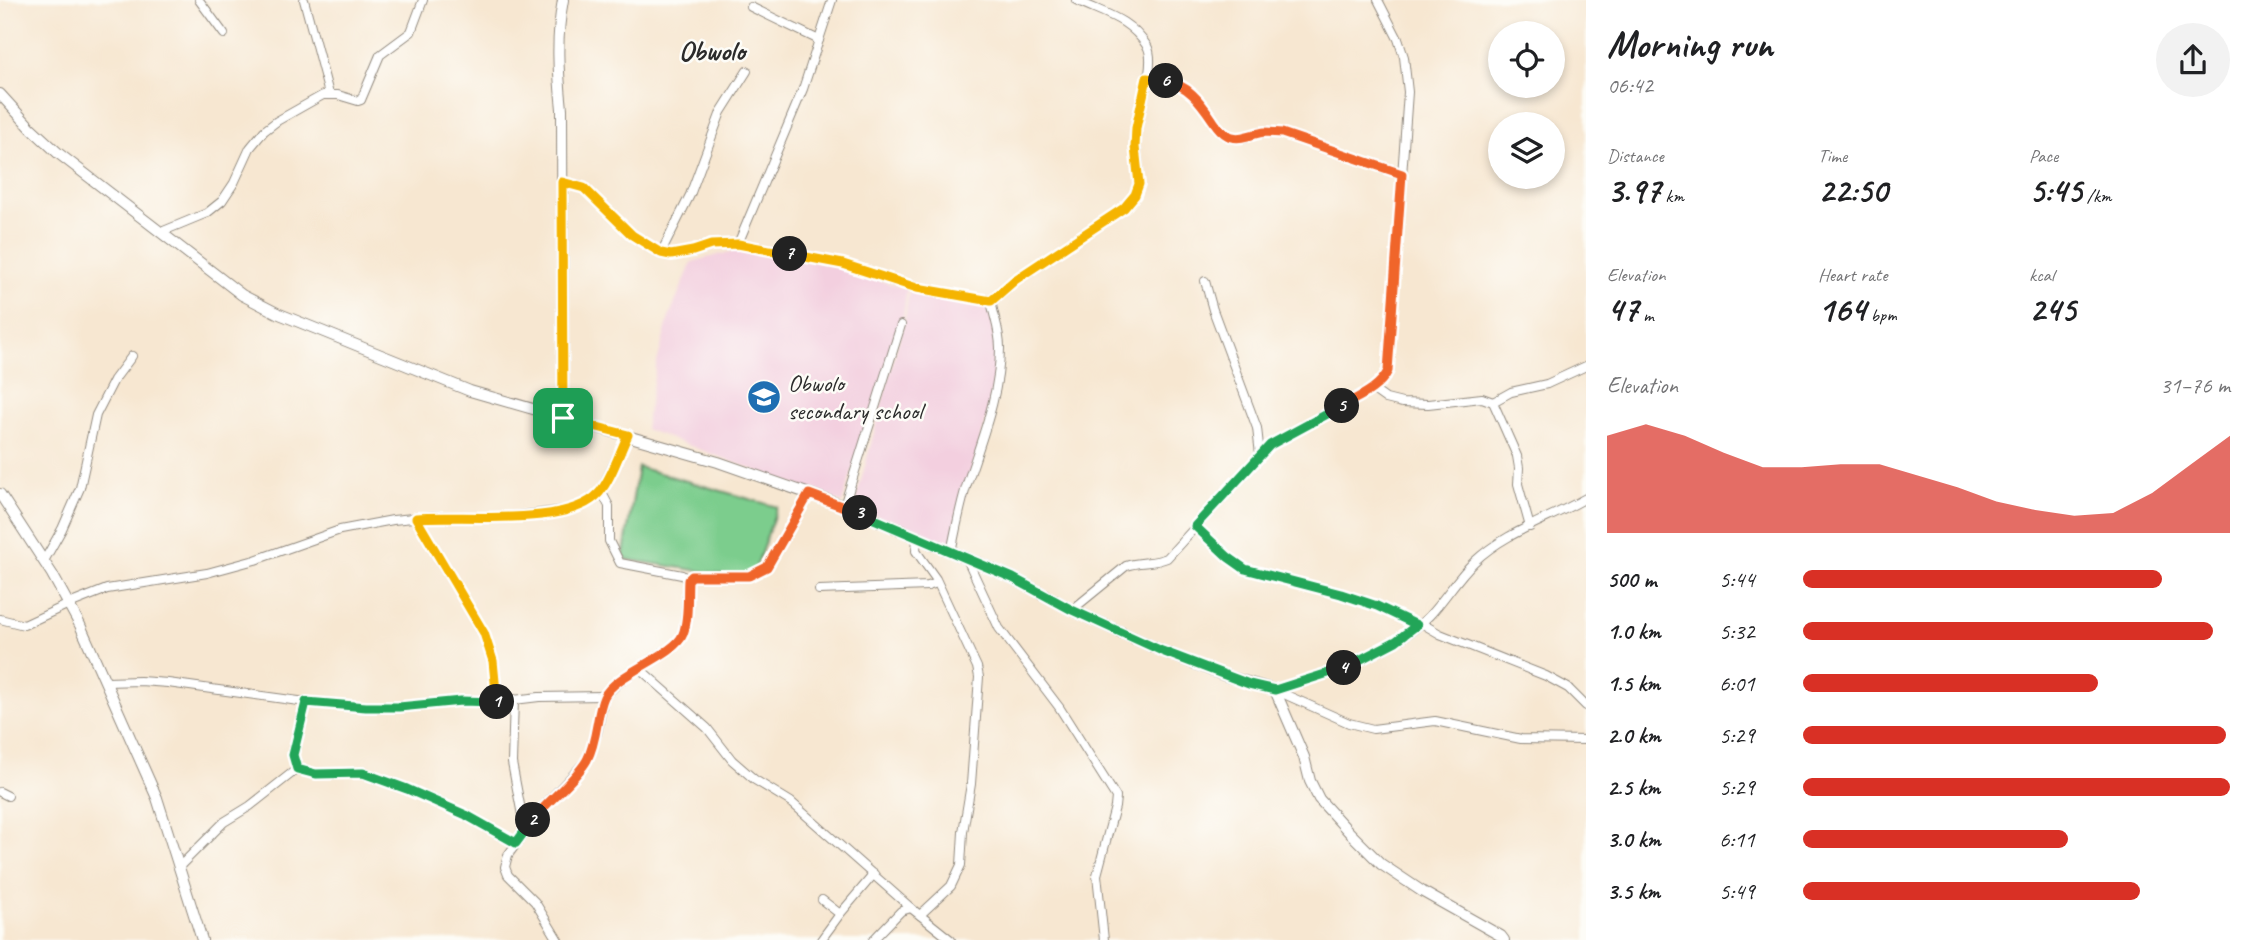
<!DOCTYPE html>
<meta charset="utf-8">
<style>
:root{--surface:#fff;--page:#f2f2f2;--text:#202124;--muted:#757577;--accent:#d93025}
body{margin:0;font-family:Caveat,sans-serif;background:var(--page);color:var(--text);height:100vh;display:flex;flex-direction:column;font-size:26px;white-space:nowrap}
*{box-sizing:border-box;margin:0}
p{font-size:23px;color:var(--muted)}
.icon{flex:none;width:38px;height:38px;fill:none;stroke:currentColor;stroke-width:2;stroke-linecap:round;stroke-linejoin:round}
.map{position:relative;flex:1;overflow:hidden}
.drawer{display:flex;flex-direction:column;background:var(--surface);width:665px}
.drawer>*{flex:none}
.fabs{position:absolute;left:1488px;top:21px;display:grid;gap:14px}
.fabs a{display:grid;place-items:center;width:77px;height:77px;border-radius:50%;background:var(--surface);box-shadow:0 4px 10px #0003;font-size:35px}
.pin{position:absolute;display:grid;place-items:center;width:60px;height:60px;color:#fff;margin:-30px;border-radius:14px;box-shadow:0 4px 10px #0006}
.km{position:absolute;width:35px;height:35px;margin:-18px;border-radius:50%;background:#222;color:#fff;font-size:19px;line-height:35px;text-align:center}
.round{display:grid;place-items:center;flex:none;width:74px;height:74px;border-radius:37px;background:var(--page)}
.headline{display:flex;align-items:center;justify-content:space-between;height:119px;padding:0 21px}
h1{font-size:38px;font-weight:700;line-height:52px}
.figures{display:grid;grid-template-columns:repeat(3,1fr);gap:10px;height:119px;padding:7px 21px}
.figures div{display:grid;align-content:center}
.figures b{font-size:35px;font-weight:700}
.figures small{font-size:19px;font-weight:400}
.figures p{font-size:19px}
.chart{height:196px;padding:14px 21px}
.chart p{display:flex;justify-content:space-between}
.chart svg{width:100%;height:126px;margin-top:7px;fill:var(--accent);opacity:.7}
ul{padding:0 21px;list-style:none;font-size:23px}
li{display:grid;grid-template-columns:112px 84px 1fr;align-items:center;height:52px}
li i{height:18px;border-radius:9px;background:var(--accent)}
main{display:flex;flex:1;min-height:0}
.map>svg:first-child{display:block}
</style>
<main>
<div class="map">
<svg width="1586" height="940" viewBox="0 0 1586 940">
<rect width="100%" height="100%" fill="#fdfcf7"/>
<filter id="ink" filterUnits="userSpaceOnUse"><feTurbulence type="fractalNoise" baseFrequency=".0143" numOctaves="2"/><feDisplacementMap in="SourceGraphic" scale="14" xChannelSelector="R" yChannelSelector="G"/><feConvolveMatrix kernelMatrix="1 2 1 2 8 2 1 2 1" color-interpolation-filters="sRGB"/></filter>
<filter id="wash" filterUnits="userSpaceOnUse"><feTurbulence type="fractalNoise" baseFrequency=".00686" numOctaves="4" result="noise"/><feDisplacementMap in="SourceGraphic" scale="28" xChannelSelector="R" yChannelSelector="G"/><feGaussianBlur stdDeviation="1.57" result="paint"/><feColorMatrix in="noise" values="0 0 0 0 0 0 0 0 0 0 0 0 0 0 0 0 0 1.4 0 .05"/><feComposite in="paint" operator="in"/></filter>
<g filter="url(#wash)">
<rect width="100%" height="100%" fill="#f7e7d1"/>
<!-- built -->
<g fill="#f3cfdf">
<polygon points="737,250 827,264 907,289 903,318 842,503 645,429 656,366 669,317 692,262"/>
<polygon points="909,291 989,303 998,343 997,364 988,414 950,548 854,506 905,318"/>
</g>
<!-- pitch -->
<polygon fill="#7ccd8d" stroke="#547c5c" stroke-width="2" points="638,467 777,507 752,579 623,559"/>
</g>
<g filter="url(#ink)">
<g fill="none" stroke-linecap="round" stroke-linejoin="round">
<!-- minor casing -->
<g stroke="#91897e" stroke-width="10">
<g id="minor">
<polyline points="199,0 224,34"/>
<polyline points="304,0 329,94"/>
<polyline points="751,7 819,40"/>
<path d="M1147,78c35,6 41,7 63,38 5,6 10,16 18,20 12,6 25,-3 38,-4 5,0 11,1 16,1l120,41"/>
<polyline points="562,182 584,188 632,235 661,253 671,255 693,252 711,245 738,244 843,264 917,288 991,301"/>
<polyline points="161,232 207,213 222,201 234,183 250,148 264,131 277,121 323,95 338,95 358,101 361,100 380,55 411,32 423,0"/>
<polyline points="738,244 803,89 832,0"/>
<polyline points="661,253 690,195 721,112 747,71"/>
<polyline points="1205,281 1213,310 1257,428 1260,455"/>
<path d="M991,301l24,-21 109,-72c7,-7 13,-13 14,-23 3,-19 -5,-39 -2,-59 4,-19 21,-63 11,-80 -19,-29 -43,-32 -71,-46"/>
<polyline points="1372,389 1386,399 1402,403 1428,404 1482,398 1493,402 1517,456 1519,468 1518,484 1530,527"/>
<polyline points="1493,402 1511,392 1547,384 1586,366"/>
<polyline points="601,491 609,506 609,541 620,563 682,575 688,580"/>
<polyline points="844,506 901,325"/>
<polyline points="416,518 484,633 493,661 497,702"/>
<polyline points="1195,526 1228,557 1245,569 1341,594 1377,606 1417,625"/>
<polyline points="917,537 916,551 936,579 977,667 979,677 971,784 963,832 961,865 951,886 920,915"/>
<path d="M951,552c5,-23 9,-46 16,-68 14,-44 33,-89 33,-136 0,-17 -6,-31 -9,-47"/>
<polyline points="967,559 999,628 1059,707 1116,797 1115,807 1097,875 1104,940"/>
<polyline points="44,561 62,529 80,488 96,415 114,380 132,356"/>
<polyline points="819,590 928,586 937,583"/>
<path d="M1072,610l54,-44c14,-5 27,-2 41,-8l103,-113 102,-56 12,-11 4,-7 20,-279 -4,-35 -6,-18 -20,-39"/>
<polyline points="0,619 24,625 69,604 107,589 207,573 255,560 340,530 393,520 433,516 501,518 573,509 590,501 601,491 628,435"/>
<polyline points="1421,623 1440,634 1546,676 1568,688 1586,706"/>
<polyline points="639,668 707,728 732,760 755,780 791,802 911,908 951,940"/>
<polyline points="106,682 140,681 168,683 306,702 366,707 399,707 461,701 497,702 539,697 604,696"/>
<path d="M1275,690c51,-15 116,-36 154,-74 16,-17 28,-38 45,-54 31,-30 76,-43 112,-64"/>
<polyline points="1275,690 1349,723 1373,729 1435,721 1521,739 1586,740"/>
<polyline points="514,699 512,763 525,831"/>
<polyline points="297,769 293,756 306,702"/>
<polyline points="0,792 8,796"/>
<polyline points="180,866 224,822 250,806 297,769 316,774 363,773 407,789 466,815 515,843"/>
<polyline points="822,900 840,914"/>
<polyline points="558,940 535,902 508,875 505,867 508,855 544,806 586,761 597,733 604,696 627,675 674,646 682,637 685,625 688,580 692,576 749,576 767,567 809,494"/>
<polyline points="821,940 840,914 874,874"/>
<polyline points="873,940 901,911 911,908"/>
</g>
</g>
<!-- tertiary casing -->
<g stroke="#91897e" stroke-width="12">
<g id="tertiary">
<polyline points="0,94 31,128 58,153 242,295 277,313 470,391 718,462 844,506 1013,578 1072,610 1162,651 1223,675 1275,690 1304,757 1310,781 1319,799 1350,833 1381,864 1423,892 1501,936 1504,940"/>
<path d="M563,418l-1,-309c-4,-38 -6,-72 1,-109"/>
<polyline points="0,494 52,574 80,625 157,798 202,940"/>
</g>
</g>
<!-- minor -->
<use href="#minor" stroke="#fff" stroke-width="8"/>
<!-- tertiary -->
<use href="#tertiary" stroke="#fff" stroke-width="10"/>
</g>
</g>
<g fill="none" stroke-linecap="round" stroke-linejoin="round" filter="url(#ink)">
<!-- split-1 casing -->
<g stroke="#fff" stroke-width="14">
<path id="split-1" d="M497,702l-4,-41 -9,-28 -68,-115c45,-4 152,10 183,-25 12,-13 21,-42 29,-58l-65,-17"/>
</g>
<!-- split-2 casing -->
<g stroke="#fff" stroke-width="14">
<polyline id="split-2" points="497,702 461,701 399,707 366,707 306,702 293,755 297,769 316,774 363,773 407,789 466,815 516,843 533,820"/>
</g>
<!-- split-3 casing -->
<g stroke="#fff" stroke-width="14">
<path id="split-3" d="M533,820c15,-20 42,-39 54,-60 11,-21 9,-45 17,-63 11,-24 71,-41 79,-63 6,-16 4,-37 5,-54l4,-4h57l18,-9 42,-73 51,19"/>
</g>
<!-- split-4 casing -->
<g stroke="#fff" stroke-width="14">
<polyline id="split-4" points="860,513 1013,578 1072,610 1162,651 1249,684 1275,690 1344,668"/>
</g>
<!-- split-5 casing -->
<g stroke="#fff" stroke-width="14">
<polyline id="split-5" points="1342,406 1270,445 1195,526 1228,557 1245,569 1341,594 1377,606 1417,625 1396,641 1344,668"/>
</g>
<!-- split-6 casing -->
<g stroke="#fff" stroke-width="14">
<path id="split-6" d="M1166,81c21,3 34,20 46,38 4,6 8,13 15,16 12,7 26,-2 38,-3 6,0 12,1 17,1l120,41 -14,197c-9,18 -30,26 -46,35"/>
</g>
<!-- split-7 casing -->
<g stroke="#fff" stroke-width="14">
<polyline id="split-7" points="790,254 843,264 917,288 991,301 1015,280 1124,208 1135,195 1139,184 1135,147 1136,128 1147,78 1166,81"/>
</g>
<!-- split-8 casing -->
<g stroke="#fff" stroke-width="14">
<polyline id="split-8" points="563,418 562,182 584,188 632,235 661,253 671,255 693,251 711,245 738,244 790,254"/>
</g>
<!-- split-1 -->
<use href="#split-1" stroke="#f5b400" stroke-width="9"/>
<!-- split-2 -->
<use href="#split-2" stroke="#22a559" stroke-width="9"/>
<!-- split-3 -->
<use href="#split-3" stroke="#f0652b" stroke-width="9"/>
<!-- split-4 -->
<use href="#split-4" stroke="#22a559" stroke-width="9"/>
<!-- split-5 -->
<use href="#split-5" stroke="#22a559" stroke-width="9"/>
<!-- split-6 -->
<use href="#split-6" stroke="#f0652b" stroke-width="9"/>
<!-- split-7 -->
<use href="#split-7" stroke="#f5b400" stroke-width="9"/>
<!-- split-8 -->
<use href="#split-8" stroke="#f5b400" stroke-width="9"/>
</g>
<!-- icons -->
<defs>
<g id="school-disc" transform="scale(1.75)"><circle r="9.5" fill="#1f6fb2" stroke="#fdfcf7"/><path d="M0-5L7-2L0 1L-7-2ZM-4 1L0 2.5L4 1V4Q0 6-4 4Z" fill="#fff"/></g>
</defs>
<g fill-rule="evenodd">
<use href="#school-disc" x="764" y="397"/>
</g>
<g text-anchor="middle" stroke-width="5" stroke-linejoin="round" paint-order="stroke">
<!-- poi labels -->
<g font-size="24" fill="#2b2b2b" stroke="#fdfcf7" text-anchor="start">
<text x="788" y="391">Obwolo<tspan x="788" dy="28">secondary school</tspan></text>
</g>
<!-- quarter labels -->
<g font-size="28" font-weight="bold" fill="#2b2b2b" stroke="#fdfcf7">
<text x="712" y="60">Obwolo</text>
</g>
</g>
</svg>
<div class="fabs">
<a><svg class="icon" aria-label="locate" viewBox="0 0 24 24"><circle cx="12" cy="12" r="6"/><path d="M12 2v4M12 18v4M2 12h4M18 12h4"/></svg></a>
<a><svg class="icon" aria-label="layers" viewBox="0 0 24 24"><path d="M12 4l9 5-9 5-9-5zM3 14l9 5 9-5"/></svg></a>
</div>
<div class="pin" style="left:563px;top:418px;background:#1e9e55"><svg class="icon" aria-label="arrive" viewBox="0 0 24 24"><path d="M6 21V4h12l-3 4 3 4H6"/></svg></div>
<b class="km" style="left:497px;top:702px">1</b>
<b class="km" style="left:533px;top:820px">2</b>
<b class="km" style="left:860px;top:513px">3</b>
<b class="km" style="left:1344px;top:668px">4</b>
<b class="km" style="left:1342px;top:406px">5</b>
<b class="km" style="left:1166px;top:81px">6</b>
<b class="km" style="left:790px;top:254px">7</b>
</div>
<section class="drawer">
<div class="headline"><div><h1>Morning run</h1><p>06:42</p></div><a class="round"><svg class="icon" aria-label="share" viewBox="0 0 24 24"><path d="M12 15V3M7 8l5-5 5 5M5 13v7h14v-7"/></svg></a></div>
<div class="figures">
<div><p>Distance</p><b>3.97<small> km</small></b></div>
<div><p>Time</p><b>22:50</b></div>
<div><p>Pace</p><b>5:45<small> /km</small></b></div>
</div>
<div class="figures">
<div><p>Elevation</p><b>47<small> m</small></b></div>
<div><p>Heart rate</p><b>164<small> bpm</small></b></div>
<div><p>kcal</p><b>245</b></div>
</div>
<div class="chart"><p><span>Elevation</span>31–76 m</p>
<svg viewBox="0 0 160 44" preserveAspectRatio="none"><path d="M0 44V10L10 6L20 10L30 16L40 21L50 21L60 20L70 20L80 24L90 28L100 33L110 36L120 38L130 37L140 30L150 20L160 10V44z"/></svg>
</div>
<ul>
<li><b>500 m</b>5:44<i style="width:84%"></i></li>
<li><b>1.0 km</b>5:32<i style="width:96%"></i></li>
<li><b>1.5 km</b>6:01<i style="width:69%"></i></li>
<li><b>2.0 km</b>5:29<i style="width:99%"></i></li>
<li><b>2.5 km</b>5:29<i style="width:100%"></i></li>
<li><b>3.0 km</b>6:11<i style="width:62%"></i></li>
<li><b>3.5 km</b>5:49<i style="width:79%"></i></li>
</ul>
</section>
</main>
